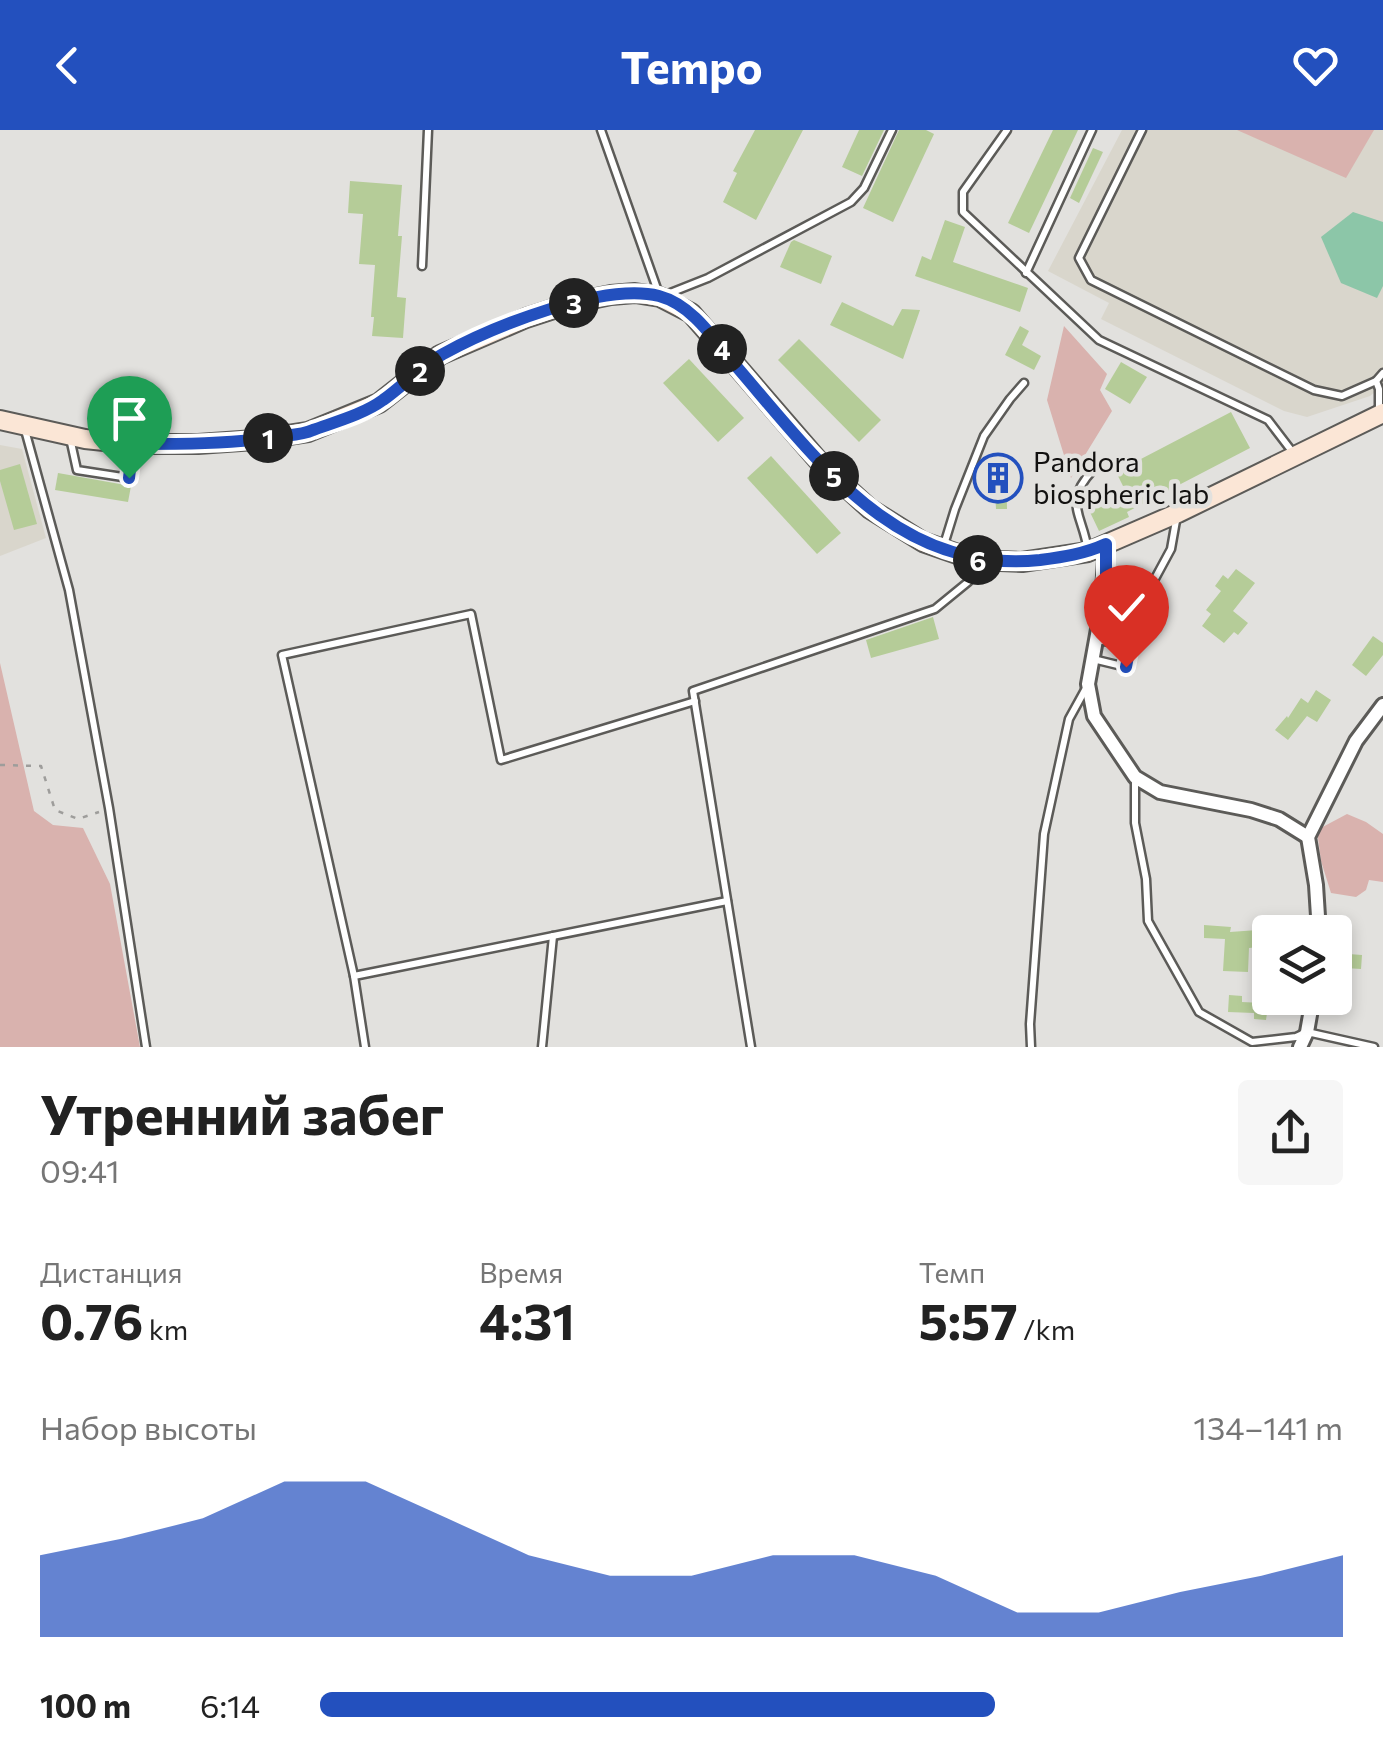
<!DOCTYPE html>
<html lang="ru">
<meta charset="utf-8">
<style>
:root{--surface:#fff;--page:#f6f6f6;--text:#222;--muted:#767676;--accent:#2350be}
body{margin:0;font-family:Commissioner,sans-serif;background:var(--page);color:var(--text);height:100vh;display:flex;flex-direction:column;font-size:38px;white-space:nowrap}
*{box-sizing:border-box;margin:0}
p{font-size:32px;color:var(--muted)}
.icon{flex:none;width:55px;height:55px;fill:none;stroke:currentColor;stroke-width:2;stroke-linecap:round;stroke-linejoin:round}
.map{position:relative;height:917px;overflow:hidden}
.drawer{display:flex;flex-direction:column;background:var(--surface);flex:1}
.drawer>*{flex:none}
.tools{position:absolute;left:1252px;top:785px;display:grid;gap:20px}
.tools a{display:grid;place-items:center;width:100px;height:100px;border-radius:10px;background:var(--surface);box-shadow:0 5px 15px #0003;font-size:50px}
.pin{position:absolute;display:grid;place-items:center;width:85px;height:85px;color:#fff;margin:-102px -42px;border-radius:50% 50% 50% 0;rotate:-45deg;box-shadow:0 0 10px #0007}
.pin .icon{rotate:45deg}
.km{position:absolute;width:50px;height:50px;margin:-25px;border-radius:50%;background:#222;color:#fff;font-size:28px;line-height:50px;text-align:center}
.round{display:grid;place-items:center;flex:none;width:105px;height:105px;border-radius:10px;background:var(--page)}
.head{display:flex;align-items:center;justify-content:space-between;height:170px;padding:0 40px}
h1{font-size:55px;font-weight:700;line-height:75px}
.stats{display:grid;grid-template-columns:repeat(3,1fr);gap:15px;height:170px;padding:10px 40px}
.stats div{display:grid;align-content:center}
.stats b{font-size:50px;font-weight:700}
.stats small{font-size:28px;font-weight:400}
.stats p{font-size:28px}
.chart{height:280px;padding:20px 40px}
.chart p{display:flex;justify-content:space-between}
.chart svg{width:100%;height:180px;margin-top:10px;fill:var(--accent);opacity:.7}
ul{padding:0 40px;list-style:none;font-size:32px}
li{display:grid;grid-template-columns:160px 120px 1fr;align-items:center;height:75px}
li i{height:25px;border-radius:12px;background:var(--accent)}
header{display:flex;justify-content:space-between;align-items:center;height:130px;padding:0 40px;background:var(--accent);color:#fff;font-size:45px;font-weight:700}
.map>svg:first-child{display:block}
</style>
<header><svg class="icon" aria-label="back" viewBox="0 0 24 24"><path d="M15 5l-7 7 7 7"/></svg>Tempo<svg class="icon" aria-label="heart" viewBox="0 0 24 24"><path d="M12 20l-8-8c-3-5 5-10 8-4 3-6 11-1 8 4z"/></svg></header>
<div class="map">
<svg width="1383" height="917" viewBox="0 0 1383 917">
<rect width="100%" height="100%" fill="#e2e1de"/>
<!-- built -->
<g fill="#d9d6cc">
<polygon points="1122,0 1383,0 1383,255 1370,266 1307,287 1284,281 1101,189 1109,173 1048,141"/>
<polygon points="0,315 22,319 46,408 0,426"/>
</g>
<!-- green -->
<g fill="#d9b2ae">
<polygon points="1237,0 1374,0 1346,48"/>
<polygon points="1064,196 1107,244 1100,260 1112,281 1071,348 1047,270"/>
<polygon points="0,533 34,681 53,695 83,698 110,754 140,917 0,917"/>
<polygon points="1347,684 1366,692 1383,704 1383,752 1369,750 1366,760 1356,767 1331,763 1321,731 1317,700"/>
</g>
<!-- water -->
<polygon fill="#8cc6a8" points="1353,82 1383,92 1383,156 1377,168 1341,153 1321,107"/>
<!-- building -->
<g fill="#b5cc98">
<polygon points="755,0 803,0 756,90 723,72 737,43 733,41"/>
<polygon points="859,0 884,0 862,46 842,37"/>
<polygon points="899,0 926,0 934,4 893,92 863,78"/>
<polygon points="1053,0 1078,0 1029,103 1008,93"/>
<polygon points="1093,18 1103,22 1079,73 1070,68"/>
<polygon points="350,51 402,55 398,106 402,106 397,167 406,168 403,208 372,206 374,187 371,187 375,135 359,134 363,84 348,83"/>
<polygon points="945,90 965,97 953,132 1028,158 1020,182 915,146 922,126 931,130"/>
<polygon points="794,110 832,126 821,154 780,137 791,112"/>
<polygon points="842,172 893,196 902,179 920,180 903,229 830,195"/>
<polygon points="1020,196 1029,201 1022,215 1041,226 1034,240 1005,225"/>
<polygon points="799,209 881,290 859,312 778,230"/>
<polygon points="689,229 744,288 718,312 663,253"/>
<polygon points="1121,232 1147,247 1130,274 1105,259"/>
<polygon points="1231,282 1250,318 1127,382 1129,387 1099,401 1089,380 1126,362 1116,342"/>
<polygon points="771,326 841,403 817,424 747,348"/>
<polygon points="20,334 37,394 14,400 0,351 0,340"/>
<polygon points="989,334 1006,334 1007,379 996,379 995,361 990,361"/>
<polygon points="58,343 131,356 128,372 55,360"/>
<polygon points="1236,439 1255,453 1233,481 1248,493 1238,505 1234,502 1224,513 1202,496 1211,484 1206,480 1221,461 1215,456 1223,445 1228,449"/>
<polygon points="933,487 939,509 871,528 866,510"/>
<polygon points="1373,506 1383,513 1383,525 1366,546 1352,535"/>
<polygon points="1316,560 1331,570 1317,592 1307,586 1288,610 1275,600 1287,586 1288,588 1301,568 1308,573"/>
<polygon points="1204,795 1231,797 1230,802 1258,800 1259,817 1249,818 1248,842 1223,841 1225,809 1204,808"/>
<polygon points="1335,823 1362,825 1361,839 1345,838 1344,861 1335,860"/>
<polygon points="1229,865 1242,866 1242,872 1280,874 1280,868 1293,869 1292,885 1267,883 1266,890 1254,889 1254,883 1228,882"/>
</g>
<g fill="none" stroke-linecap="round" stroke-linejoin="round">
<!-- lane casing -->
<g stroke="#5c5b58" stroke-width="11">
<g id="lane">
<polyline points="601,0 660,167 708,148 851,72 864,58 892,0"/>
<polyline points="1007,0 963,62 963,82 1099,210 1268,290 1294,324"/>
<polyline points="1142,0 1079,128 1091,150 1314,260 1342,266 1376,251 1383,243"/>
<polyline points="422,136 428,0"/>
<polyline points="1026,143 1092,0"/>
<polyline points="1376,251 1379,259 1379,279"/>
<polyline points="25,300 69,460 109,678 146,917"/>
<polyline points="70,308 77,340 129,348 133,315"/>
<polyline points="943,418 955,379 984,306 1010,269 1024,253"/>
<path d="M1088,421c-5,-37 -26,-48 5,-81"/>
<polyline points="1101,489 1133,499"/>
<polyline points="1097,510 1130,515 1133,499 1151,456 1171,419 1177,385"/>
<polyline points="1093,529 1126,537 1130,515"/>
<polyline points="695,571 501,630 471,484 282,525 354,846 727,771"/>
<polyline points="1135,649 1135,693 1146,749 1148,791 1199,882 1252,912 1296,907 1307,902 1374,917"/>
<polyline points="354,846 365,917"/>
<polyline points="542,917 553,806"/>
<polyline points="751,917 693,561 935,479 968,452 975,431"/>
<polyline points="1031,917 1030,894 1044,704 1069,589 1085,560"/>
</g>
</g>
<!-- street casing -->
<g stroke="#5c5b58" stroke-width="18">
<g id="street">
<polyline points="1106,414 1102,477 1088,554 1094,586 1135,647 1160,662 1251,680 1279,689 1308,707"/>
<polyline points="1319,802 1316,755 1308,707 1356,611 1383,575"/>
<polyline points="1300,917 1307,902 1313,868"/>
</g>
</g>
<!-- secondary casing -->
<g stroke="#5c5b58" stroke-width="22">
<polyline id="secondary" points="0,290 85,309 133,314 198,314 255,310 308,302 379,273 440,225 526,188 572,173 611,165 635,163 660,167 691,183 823,336 870,379 923,412 943,419 975,430 1022,432 1088,422 1178,383 1383,283"/>
</g>
<!-- path -->
<polyline stroke="#9e9d9b" stroke-width="2.5" stroke-dasharray="5 8" stroke-linecap="butt" points="0,635 41,636 55,680 78,689 99,682"/>
<!-- lane -->
<use href="#lane" stroke="#fff" stroke-width="6"/>
<!-- street -->
<use href="#street" stroke="#fff" stroke-width="12"/>
<!-- secondary -->
<use href="#secondary" stroke="#fbe6d6" stroke-width="18"/>
</g>
<g fill="none" stroke-linecap="round" stroke-linejoin="round">
<!-- route casing -->
<g stroke="#fff" stroke-width="20">
<path id="route" d="M129,348l4,-34c48,0 96,0 143,-7 13,-2 26,-2 37,-7 22,-8 51,-16 70,-30 20,-14 38,-34 60,-46 49,-27 160,-72 216,-58 34,9 56,45 77,70 82,95 162,209 304,194 23,-3 44,-6 66,-16v32l-6,43 33,11 -7,37"/>
</g>
<!-- route -->
<use href="#route" stroke="#2350be" stroke-width="12"/>
</g>
<!-- icons -->
<defs>
<g id="building-ring" transform="scale(2.5)"><circle r="9.5" fill="#e2e1de" stroke="#2350be" stroke-width="1.5"/><path d="M-4-6H4V6H1V3H-1V6H-4ZM-2.5-4.3h1.7v1.8h-1.7ZM.8-4.3h1.7v1.8H.8ZM-2.5-1h1.7V.8h-1.7ZM.8-1h1.7V.8H.8Z" fill="#2350be"/></g>
</defs>
<g fill-rule="evenodd">
<use href="#building-ring" x="998" y="348"/>
</g>
<g text-anchor="middle" stroke-width="9" stroke-linejoin="round" paint-order="stroke">
<!-- poi labels -->
<g font-size="28" fill="#121110" stroke="#e2e1de" text-anchor="start">
<text x="1033" y="342">Pandora<tspan x="1033" dy="32">biospheric lab</tspan></text>
</g>
</g>
</svg>
<div class="tools">
<a><svg class="icon" aria-label="layers" viewBox="0 0 24 24"><path d="M12 4l9 5-9 5-9-5zM3 14l9 5 9-5"/></svg></a>
</div>
<div class="pin" style="left:129px;top:348px;background:#1e9e55"><svg class="icon" aria-label="arrive" viewBox="0 0 24 24"><path d="M6 21V4h12l-3 4 3 4H6"/></svg></div>
<div class="pin" style="left:1126px;top:537px;background:#d93025"><svg class="icon" aria-label="check" viewBox="0 0 24 24"><path d="M5 12l5 5 9-10"/></svg></div>
<b class="km" style="left:268px;top:308px">1</b>
<b class="km" style="left:420px;top:241px">2</b>
<b class="km" style="left:574px;top:173px">3</b>
<b class="km" style="left:722px;top:219px">4</b>
<b class="km" style="left:834px;top:346px">5</b>
<b class="km" style="left:978px;top:430px">6</b>
</div>
<section class="drawer">
<div class="head"><div><h1>Утренний забег</h1><p>09:41</p></div><a class="round"><svg class="icon" aria-label="share" viewBox="0 0 24 24"><path d="M12 15V3M7 8l5-5 5 5M5 13v7h14v-7"/></svg></a></div>
<div class="stats">
<div><p>Дистанция</p><b>0.76<small> km</small></b></div>
<div><p>Время</p><b>4:31</b></div>
<div><p>Темп</p><b>5:57<small> /km</small></b></div>
</div>
<div class="chart"><p><span>Набор высоты</span>134–141 m</p>
<svg viewBox="0 0 160 44" preserveAspectRatio="none"><path d="M0 44V24L10 20L20 15L30 6L40 6L50 15L60 24L70 29L80 29L90 24L100 24L110 29L120 38L130 38L140 33L150 29L160 24V44z"/></svg>
</div>
<ul>
<li><b>100 m</b>6:14<i style="width:66%"></i></li>
</ul>
</section>
